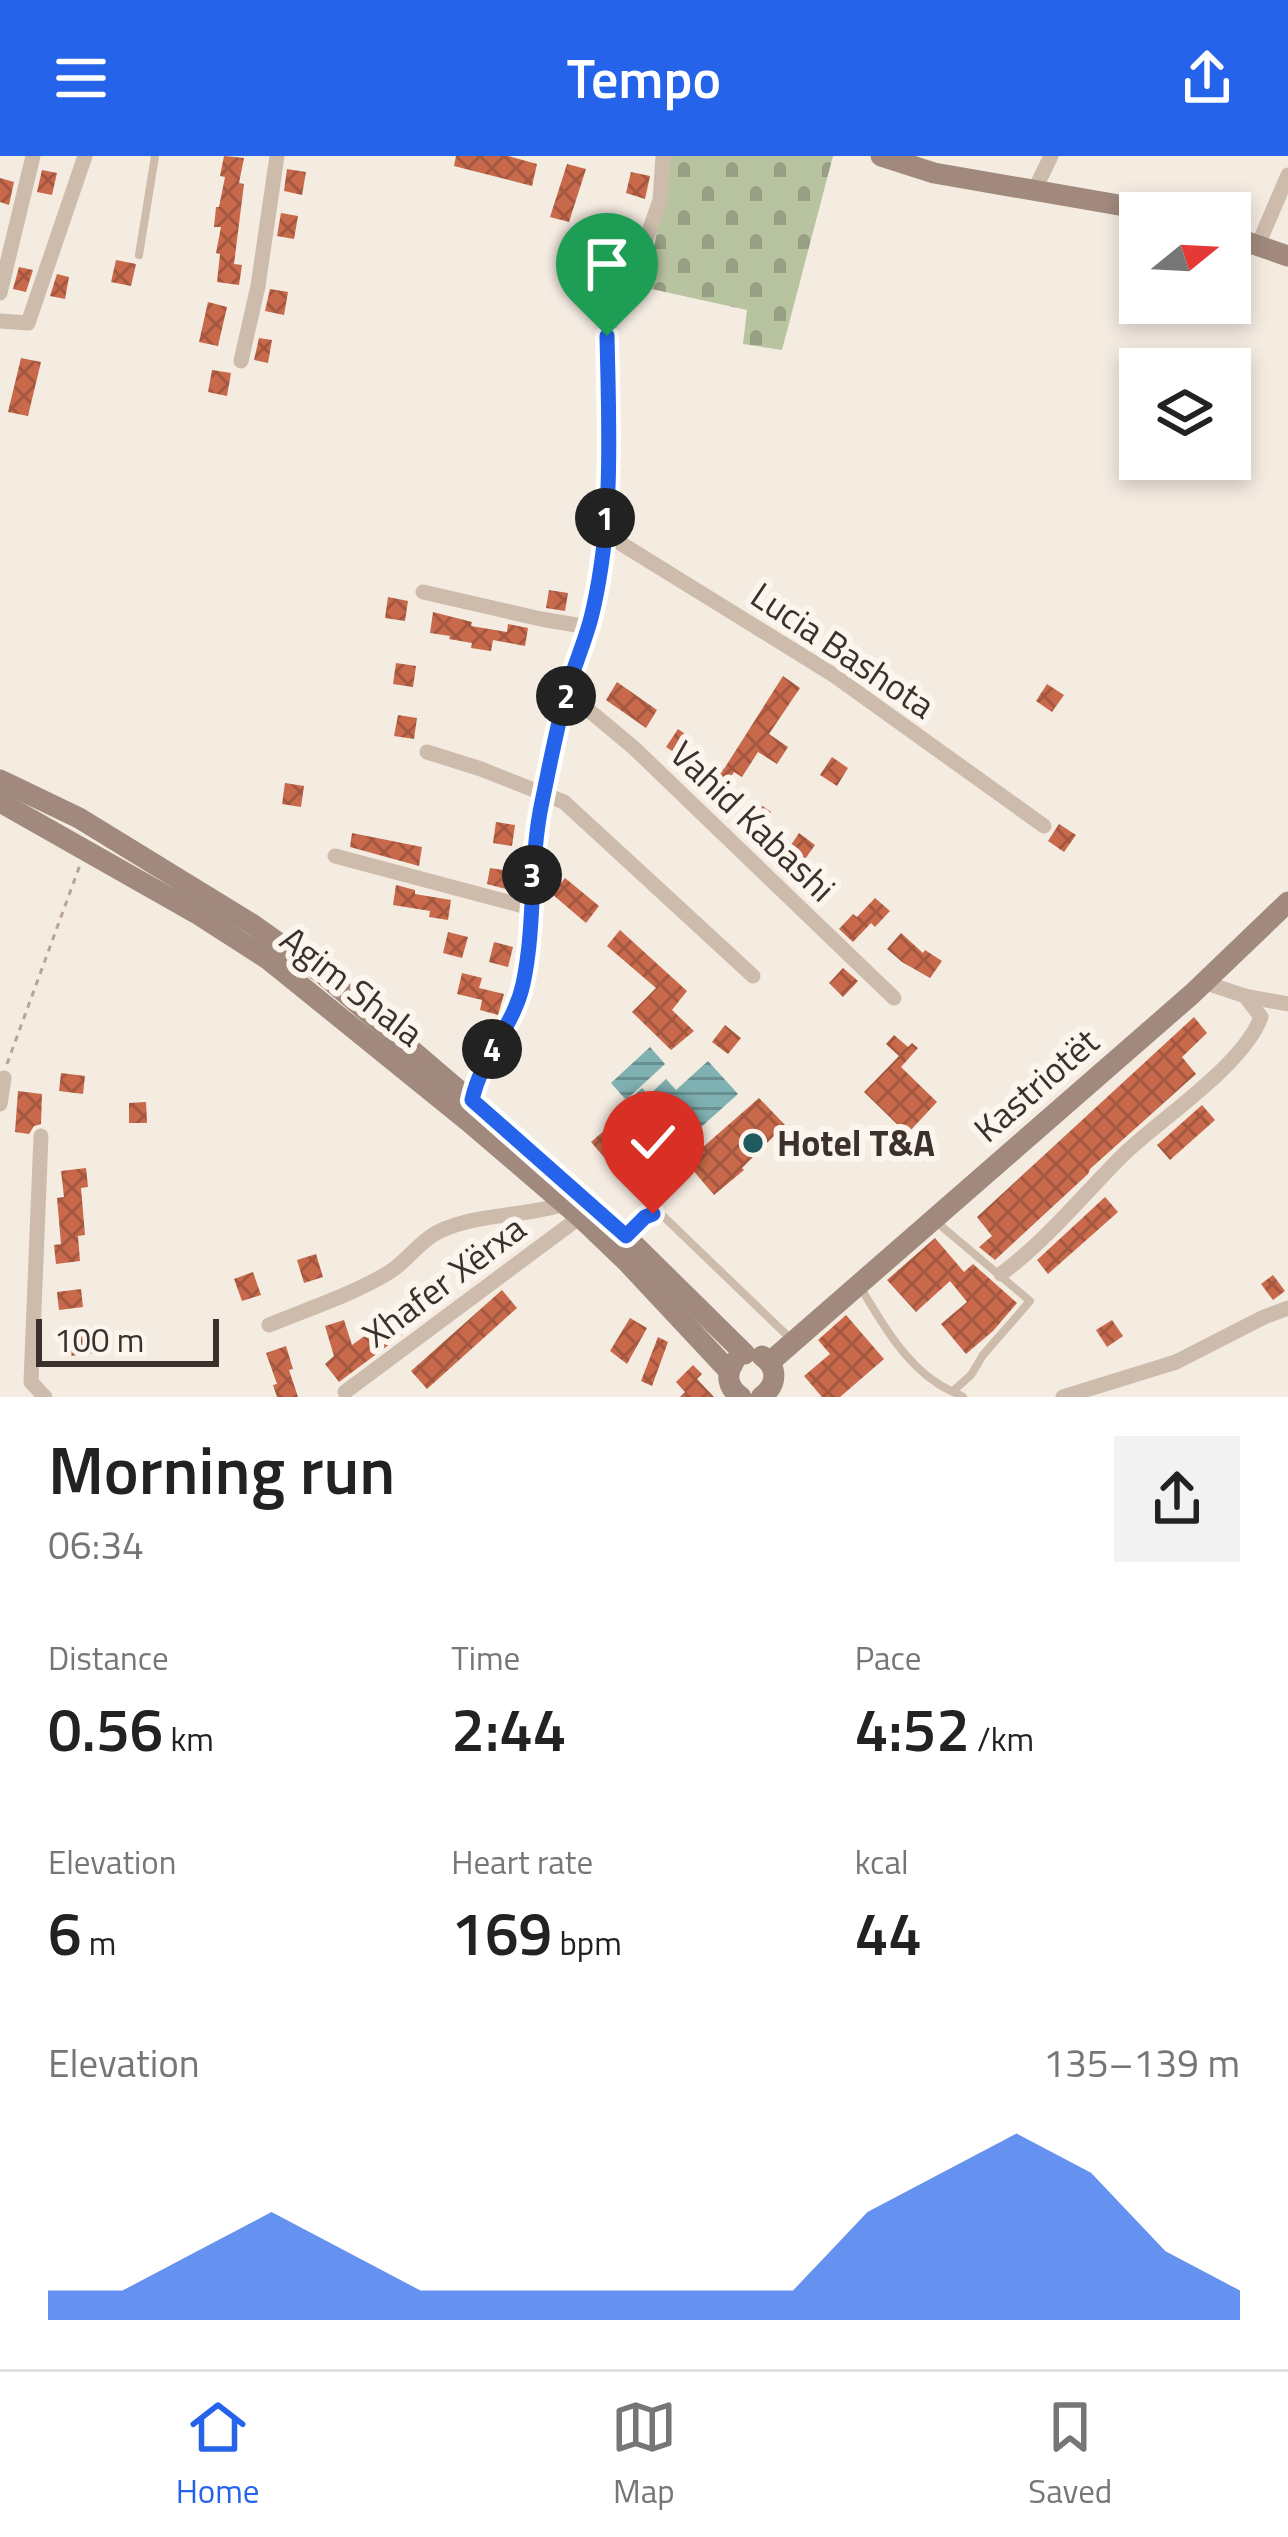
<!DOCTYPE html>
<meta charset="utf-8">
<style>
:root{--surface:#fff;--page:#f2f2f2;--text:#222;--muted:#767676;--line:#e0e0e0;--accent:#2563eb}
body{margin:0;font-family:"Titillium Web",sans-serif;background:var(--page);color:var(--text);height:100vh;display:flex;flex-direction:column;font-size:45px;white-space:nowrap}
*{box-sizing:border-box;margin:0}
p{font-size:39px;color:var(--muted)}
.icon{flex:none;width:66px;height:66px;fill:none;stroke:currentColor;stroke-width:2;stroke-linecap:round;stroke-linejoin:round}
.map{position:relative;height:1241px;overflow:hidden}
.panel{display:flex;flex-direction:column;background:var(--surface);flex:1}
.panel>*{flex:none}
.needle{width:78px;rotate:72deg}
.controls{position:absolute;left:1119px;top:36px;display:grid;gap:24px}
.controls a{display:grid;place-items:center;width:132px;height:132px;border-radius:0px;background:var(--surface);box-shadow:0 6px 18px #0003;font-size:60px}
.scale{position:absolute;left:36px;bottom:30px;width:183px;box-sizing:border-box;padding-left:12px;border:6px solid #3b302b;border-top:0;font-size:33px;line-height:42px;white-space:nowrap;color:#3b302b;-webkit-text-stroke:9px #fbf5ee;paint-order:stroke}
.pin{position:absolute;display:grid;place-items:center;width:102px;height:102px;color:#fff;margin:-123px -51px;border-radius:50% 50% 50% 0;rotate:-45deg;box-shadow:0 0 12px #0007}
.pin .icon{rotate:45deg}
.km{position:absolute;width:60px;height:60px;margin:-30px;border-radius:50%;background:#222;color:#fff;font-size:33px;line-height:60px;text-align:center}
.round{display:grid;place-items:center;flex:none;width:126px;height:126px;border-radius:0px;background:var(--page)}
.head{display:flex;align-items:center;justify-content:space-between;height:204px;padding:0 48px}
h1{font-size:66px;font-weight:600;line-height:90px}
.figures{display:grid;grid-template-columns:repeat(3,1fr);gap:18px;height:204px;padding:12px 48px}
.figures div{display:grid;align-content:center}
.figures b{font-size:60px;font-weight:600}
.figures small{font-size:33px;font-weight:400}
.figures p{font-size:33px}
.chart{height:336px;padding:24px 48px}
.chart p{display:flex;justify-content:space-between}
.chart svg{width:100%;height:216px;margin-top:12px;fill:var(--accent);opacity:.7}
header{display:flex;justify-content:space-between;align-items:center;height:156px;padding:0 48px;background:var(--accent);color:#fff;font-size:54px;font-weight:600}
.dock{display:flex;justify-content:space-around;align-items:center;height:168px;border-top:3px solid var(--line);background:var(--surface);font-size:33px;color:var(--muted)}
.dock a{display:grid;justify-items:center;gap:6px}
.dock .current{color:var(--accent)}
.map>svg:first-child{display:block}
</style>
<header><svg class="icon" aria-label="menu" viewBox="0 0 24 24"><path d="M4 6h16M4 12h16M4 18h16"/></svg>Tempo<svg class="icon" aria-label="share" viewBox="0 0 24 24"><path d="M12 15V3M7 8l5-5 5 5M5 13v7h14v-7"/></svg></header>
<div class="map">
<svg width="1288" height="1241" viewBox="0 0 1288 1241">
<defs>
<pattern id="cemetery-stones" width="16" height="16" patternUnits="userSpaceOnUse" patternTransform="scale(3)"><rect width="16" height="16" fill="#b8c4a0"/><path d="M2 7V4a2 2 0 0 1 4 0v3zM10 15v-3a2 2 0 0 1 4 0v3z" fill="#97a083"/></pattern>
<pattern id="water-rules" width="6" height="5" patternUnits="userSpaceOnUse" patternTransform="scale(3)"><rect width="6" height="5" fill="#7fb0b2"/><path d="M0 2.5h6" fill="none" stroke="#699091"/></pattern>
<pattern id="building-cross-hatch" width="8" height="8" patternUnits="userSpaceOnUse" patternTransform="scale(3)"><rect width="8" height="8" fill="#c8694b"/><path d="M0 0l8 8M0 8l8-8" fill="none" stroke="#a4573f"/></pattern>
</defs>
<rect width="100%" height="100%" fill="#f4ebe1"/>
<!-- cemetery -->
<polygon fill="url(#cemetery-stones)" points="670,0 833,0 782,194 743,188 747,154 647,132"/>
<!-- water -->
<g fill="url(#water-rules)">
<polygon points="650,891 665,908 626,944 611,927"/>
<polygon points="708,905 738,938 671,998 626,947 642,932 649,939 666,923 676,934"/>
</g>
<!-- building -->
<g fill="url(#building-cross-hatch)">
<polygon points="224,0 244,2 239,27 244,28 234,108 242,109 239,129 217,126 220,98 216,97 221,71 214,71 216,51 219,51 225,21 220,20"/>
<polygon points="456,0 508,0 537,8 532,30 454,10"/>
<polygon points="567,8 586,13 569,66 550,61"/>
<polygon points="287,13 306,16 302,39 284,35"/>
<polygon points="42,14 57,17 52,39 37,36"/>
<polygon points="631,16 650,20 645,43 626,37"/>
<polygon points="0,22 14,26 9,49 0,46"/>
<polygon points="281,57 298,60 294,83 277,80"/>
<polygon points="597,74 616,79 610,101 591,96"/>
<polygon points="116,104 136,108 131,130 111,126"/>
<polygon points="19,111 33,114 26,136 13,133"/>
<polygon points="57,118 69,121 65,143 50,140"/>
<polygon points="588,121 608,126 602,148 582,142"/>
<polygon points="270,133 288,136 284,159 265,155"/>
<polygon points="208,146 227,151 218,190 199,186"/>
<polygon points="259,182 272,184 268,207 254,204"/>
<polygon points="21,202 41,206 28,260 8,256"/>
<polygon points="212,214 231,217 227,240 208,236"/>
<polygon points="549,434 568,437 565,455 546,452"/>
<polygon points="388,441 408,445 405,465 385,462"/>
<polygon points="433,456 472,466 471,470 507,476 508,468 528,472 525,490 493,484 491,495 471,492 472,487 449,483 450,480 430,477"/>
<polygon points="829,484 846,495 837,507 821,497"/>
<polygon points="396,507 416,510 413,531 393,528"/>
<polygon points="783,520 800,532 769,578 788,591 777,608 758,596 742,621 734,616 721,636 705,625 716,608 724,613"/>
<polygon points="617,526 657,554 646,572 606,544"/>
<polygon points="1047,528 1064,539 1052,556 1036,545"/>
<polygon points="398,559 417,562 414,583 394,580"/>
<polygon points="678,573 694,584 683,602 666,591"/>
<polygon points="832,601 848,612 837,630 820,619"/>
<polygon points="285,627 304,630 301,651 282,648"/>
<polygon points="755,645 771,656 760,673 743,662"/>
<polygon points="496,666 515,669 512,690 493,687"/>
<polygon points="1059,668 1076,679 1064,696 1048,685"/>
<polygon points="352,677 422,691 419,710 350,691"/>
<polygon points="799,677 815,689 803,706 787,695"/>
<polygon points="490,712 509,715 506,733 487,728"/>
<polygon points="565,722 599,750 586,767 552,738"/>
<polygon points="396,729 415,734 415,738 451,744 448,764 429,761 430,755 393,749"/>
<polygon points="875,742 890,755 875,771 871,767 853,786 839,773 853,758 857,761"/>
<polygon points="620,774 687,835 672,854 694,875 671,894 632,856 656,832 607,790"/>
<polygon points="448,776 468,781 462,802 443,797"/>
<polygon points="901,777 923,797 925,794 942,805 930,822 902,806 887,793"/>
<polygon points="494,786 513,791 508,811 489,806"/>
<polygon points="843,812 858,825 843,841 829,827"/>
<polygon points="462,817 482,822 479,832 504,838 498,859 480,854 482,844 457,838"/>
<polygon points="1194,861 1207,877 1182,901 1196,918 1090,1013 1088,1018 995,1104 979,1091 992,1080 977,1061"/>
<polygon points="725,869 741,882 728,898 712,886"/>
<polygon points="894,879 908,891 912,887 918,892 901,911 937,946 907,978 864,936 899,900 886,888"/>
<polygon points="61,917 85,920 83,938 59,935"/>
<polygon points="18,935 42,938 41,968 34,970 29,978 15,976"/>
<polygon points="759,942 785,969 742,1012 744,1014 714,1039 686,1006"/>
<polygon points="146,946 147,967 129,967 129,947"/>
<polygon points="1202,949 1215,964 1170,1004 1157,989"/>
<polygon points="621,960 656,1002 626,1027 591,986"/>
<polygon points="86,1012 88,1031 81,1032 85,1079 78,1080 80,1105 56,1108 54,1089 61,1088 57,1042 64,1041 61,1015"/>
<polygon points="1105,1041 1118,1056 1048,1118 1037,1104"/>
<polygon points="935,1082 964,1116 973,1108 1017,1147 993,1175 966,1198 941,1168 967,1146 950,1125 916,1156 887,1124"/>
<polygon points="316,1098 323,1121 304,1127 297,1104"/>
<polygon points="253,1116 261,1139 242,1145 234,1123"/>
<polygon points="1273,1119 1285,1135 1273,1144 1261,1128"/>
<polygon points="81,1133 83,1151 59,1154 57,1136"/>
<polygon points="502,1134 517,1152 427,1233 411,1215"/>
<polygon points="409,1148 422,1164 339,1226 325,1208 334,1200 325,1170 344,1164 352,1189"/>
<polygon points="846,1159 884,1203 840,1241 822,1241 804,1220 830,1198 818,1184"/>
<polygon points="630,1162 647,1172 627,1208 610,1195"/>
<polygon points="1112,1164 1123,1180 1107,1191 1096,1174"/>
<polygon points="92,1179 94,1197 70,1200 68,1182"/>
<polygon points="658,1181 668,1186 652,1230 641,1225"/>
<polygon points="286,1190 293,1213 289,1214 298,1241 277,1241 273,1229 277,1228 266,1197"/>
<polygon points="693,1209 702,1218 697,1223 714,1241 680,1241 685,1236 676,1226"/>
</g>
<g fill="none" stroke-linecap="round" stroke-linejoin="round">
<!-- path -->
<polyline stroke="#b9a596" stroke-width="3" stroke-dasharray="6 6" stroke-linecap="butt" points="7,908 80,709"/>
<!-- lane -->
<g stroke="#cdbbac" stroke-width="8">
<polyline points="139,99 155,0"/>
<polyline points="934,1064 1030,1145 983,1199 971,1219 953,1235"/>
<path d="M627,1079c11,-10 19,-23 35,-20l131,126"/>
<path d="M859,1129c21,35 44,76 78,98 8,6 18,9 26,14"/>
</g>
<!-- street -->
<g stroke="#cdbbac" stroke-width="15">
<polyline points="1035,33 1051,0"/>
<polyline points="1258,89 1288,19"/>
<polyline points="0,137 33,0"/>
<polyline points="0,165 28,167 85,0"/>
<polyline points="241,205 258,130 277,0"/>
<polyline points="604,377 832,518 1044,670"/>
<polyline points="423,436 541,463 588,471"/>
<polyline points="567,536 634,592 894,842"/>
<polyline points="427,596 481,613 564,646 753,820"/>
<polyline points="335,700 531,752"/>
<polyline points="1245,840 1288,848"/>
<polyline points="472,943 482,910 518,849 524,825 533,695 567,536 591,461 604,377 609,302 607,180 613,152 622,130 638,107 660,44 663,0"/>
<polyline points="0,948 4,922"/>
<polyline points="41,980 31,1226 45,1241"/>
<path d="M1001,1118c45,-33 81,-78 121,-118 39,-38 121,-90 139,-139l-16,-21 -42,-14"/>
<path d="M269,1169c39,-16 82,-30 119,-52 19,-11 30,-31 50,-41 38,-19 86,-15 126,-28"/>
<polyline points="345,1236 580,1061"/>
<polyline points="1063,1241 1176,1206 1264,1161 1288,1152"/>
</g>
<!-- secondary -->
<g stroke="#a18a7d" stroke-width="21">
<polyline points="881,0 934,17 1165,57"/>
<polyline points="1230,80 1288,100"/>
<polyline points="0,624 79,662 252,768 324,819 603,1058 745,1198"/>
<polyline points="0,646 196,757 269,804 468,965 580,1061 628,1107 729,1215"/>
<path d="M734,1206c-9,13 -6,26 7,35"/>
<polyline points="770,1206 1192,838 1288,746"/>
<path d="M761,1241c17,-12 17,-30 1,-41"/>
</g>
</g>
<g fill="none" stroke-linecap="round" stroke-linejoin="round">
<!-- route casing -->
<g stroke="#fff" stroke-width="24">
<path id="route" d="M607,180c2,93 7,190 -16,282 -6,23 -16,46 -23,69 -11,38 -18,77 -26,115 -13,60 -6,122 -19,182 -9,42 -41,71 -51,116l154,136 19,-19 8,-3"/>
</g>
<!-- route -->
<use href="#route" stroke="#2563eb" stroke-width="15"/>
</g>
<!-- markers -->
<circle fill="#1f5a5e" stroke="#fbf5ee" stroke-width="4.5" cx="753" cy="987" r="12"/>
<g text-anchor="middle" stroke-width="12" stroke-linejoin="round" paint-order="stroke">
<!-- street labels -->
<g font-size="36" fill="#3b302b" stroke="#fbf5ee">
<text transform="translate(843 494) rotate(34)" y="13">Lucia Bashota</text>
<text transform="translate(753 665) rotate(44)" y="13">Vahid Kabashi</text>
<text transform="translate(352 830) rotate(38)" y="13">Agim Shala</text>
<text transform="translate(1036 929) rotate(-41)" y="13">Kastriotët</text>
<text transform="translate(444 1125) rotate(-37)" y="13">Xhafer Xërxa</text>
</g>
<!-- poi labels -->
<g font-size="36" font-weight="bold" fill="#3b302b" stroke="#fbf5ee" text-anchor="start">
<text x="777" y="1000">Hotel T&amp;A</text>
</g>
</g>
</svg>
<div class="controls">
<a><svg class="needle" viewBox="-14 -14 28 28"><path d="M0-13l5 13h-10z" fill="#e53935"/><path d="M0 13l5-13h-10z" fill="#767676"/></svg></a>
<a><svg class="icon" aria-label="layers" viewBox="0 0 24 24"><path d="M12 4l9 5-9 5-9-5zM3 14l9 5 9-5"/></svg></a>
</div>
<div class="scale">100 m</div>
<div class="pin" style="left:607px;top:180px;background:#1e9e55"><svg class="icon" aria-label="arrive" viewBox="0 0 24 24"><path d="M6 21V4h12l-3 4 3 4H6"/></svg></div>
<div class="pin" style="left:653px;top:1058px;background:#d93025"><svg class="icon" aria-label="check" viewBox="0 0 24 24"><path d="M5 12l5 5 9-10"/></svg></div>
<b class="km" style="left:605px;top:362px">1</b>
<b class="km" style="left:566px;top:540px">2</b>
<b class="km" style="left:532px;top:719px">3</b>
<b class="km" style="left:492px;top:893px">4</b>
</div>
<section class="panel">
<div class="head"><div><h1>Morning run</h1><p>06:34</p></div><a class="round"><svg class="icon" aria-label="share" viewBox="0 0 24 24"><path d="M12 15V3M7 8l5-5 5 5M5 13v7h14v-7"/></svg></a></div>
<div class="figures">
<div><p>Distance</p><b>0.56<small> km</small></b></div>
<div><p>Time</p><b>2:44</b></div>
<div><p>Pace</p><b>4:52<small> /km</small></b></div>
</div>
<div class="figures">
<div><p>Elevation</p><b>6<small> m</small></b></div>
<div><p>Heart rate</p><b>169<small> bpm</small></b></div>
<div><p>kcal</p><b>44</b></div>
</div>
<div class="chart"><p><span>Elevation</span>135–139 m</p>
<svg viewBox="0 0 160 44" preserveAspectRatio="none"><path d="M0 44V38L10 38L20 30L30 22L40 30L50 38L60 38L70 38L80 38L90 38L100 38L110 22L120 14L130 6L140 14L150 30L160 38V44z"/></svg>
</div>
</section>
<nav class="dock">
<a class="current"><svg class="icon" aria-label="home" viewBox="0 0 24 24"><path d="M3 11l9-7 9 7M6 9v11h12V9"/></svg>Home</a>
<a><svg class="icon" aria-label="map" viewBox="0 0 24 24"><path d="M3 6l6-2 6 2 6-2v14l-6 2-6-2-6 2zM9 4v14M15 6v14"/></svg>Map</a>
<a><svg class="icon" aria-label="saved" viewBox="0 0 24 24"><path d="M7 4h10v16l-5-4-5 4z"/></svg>Saved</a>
</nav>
